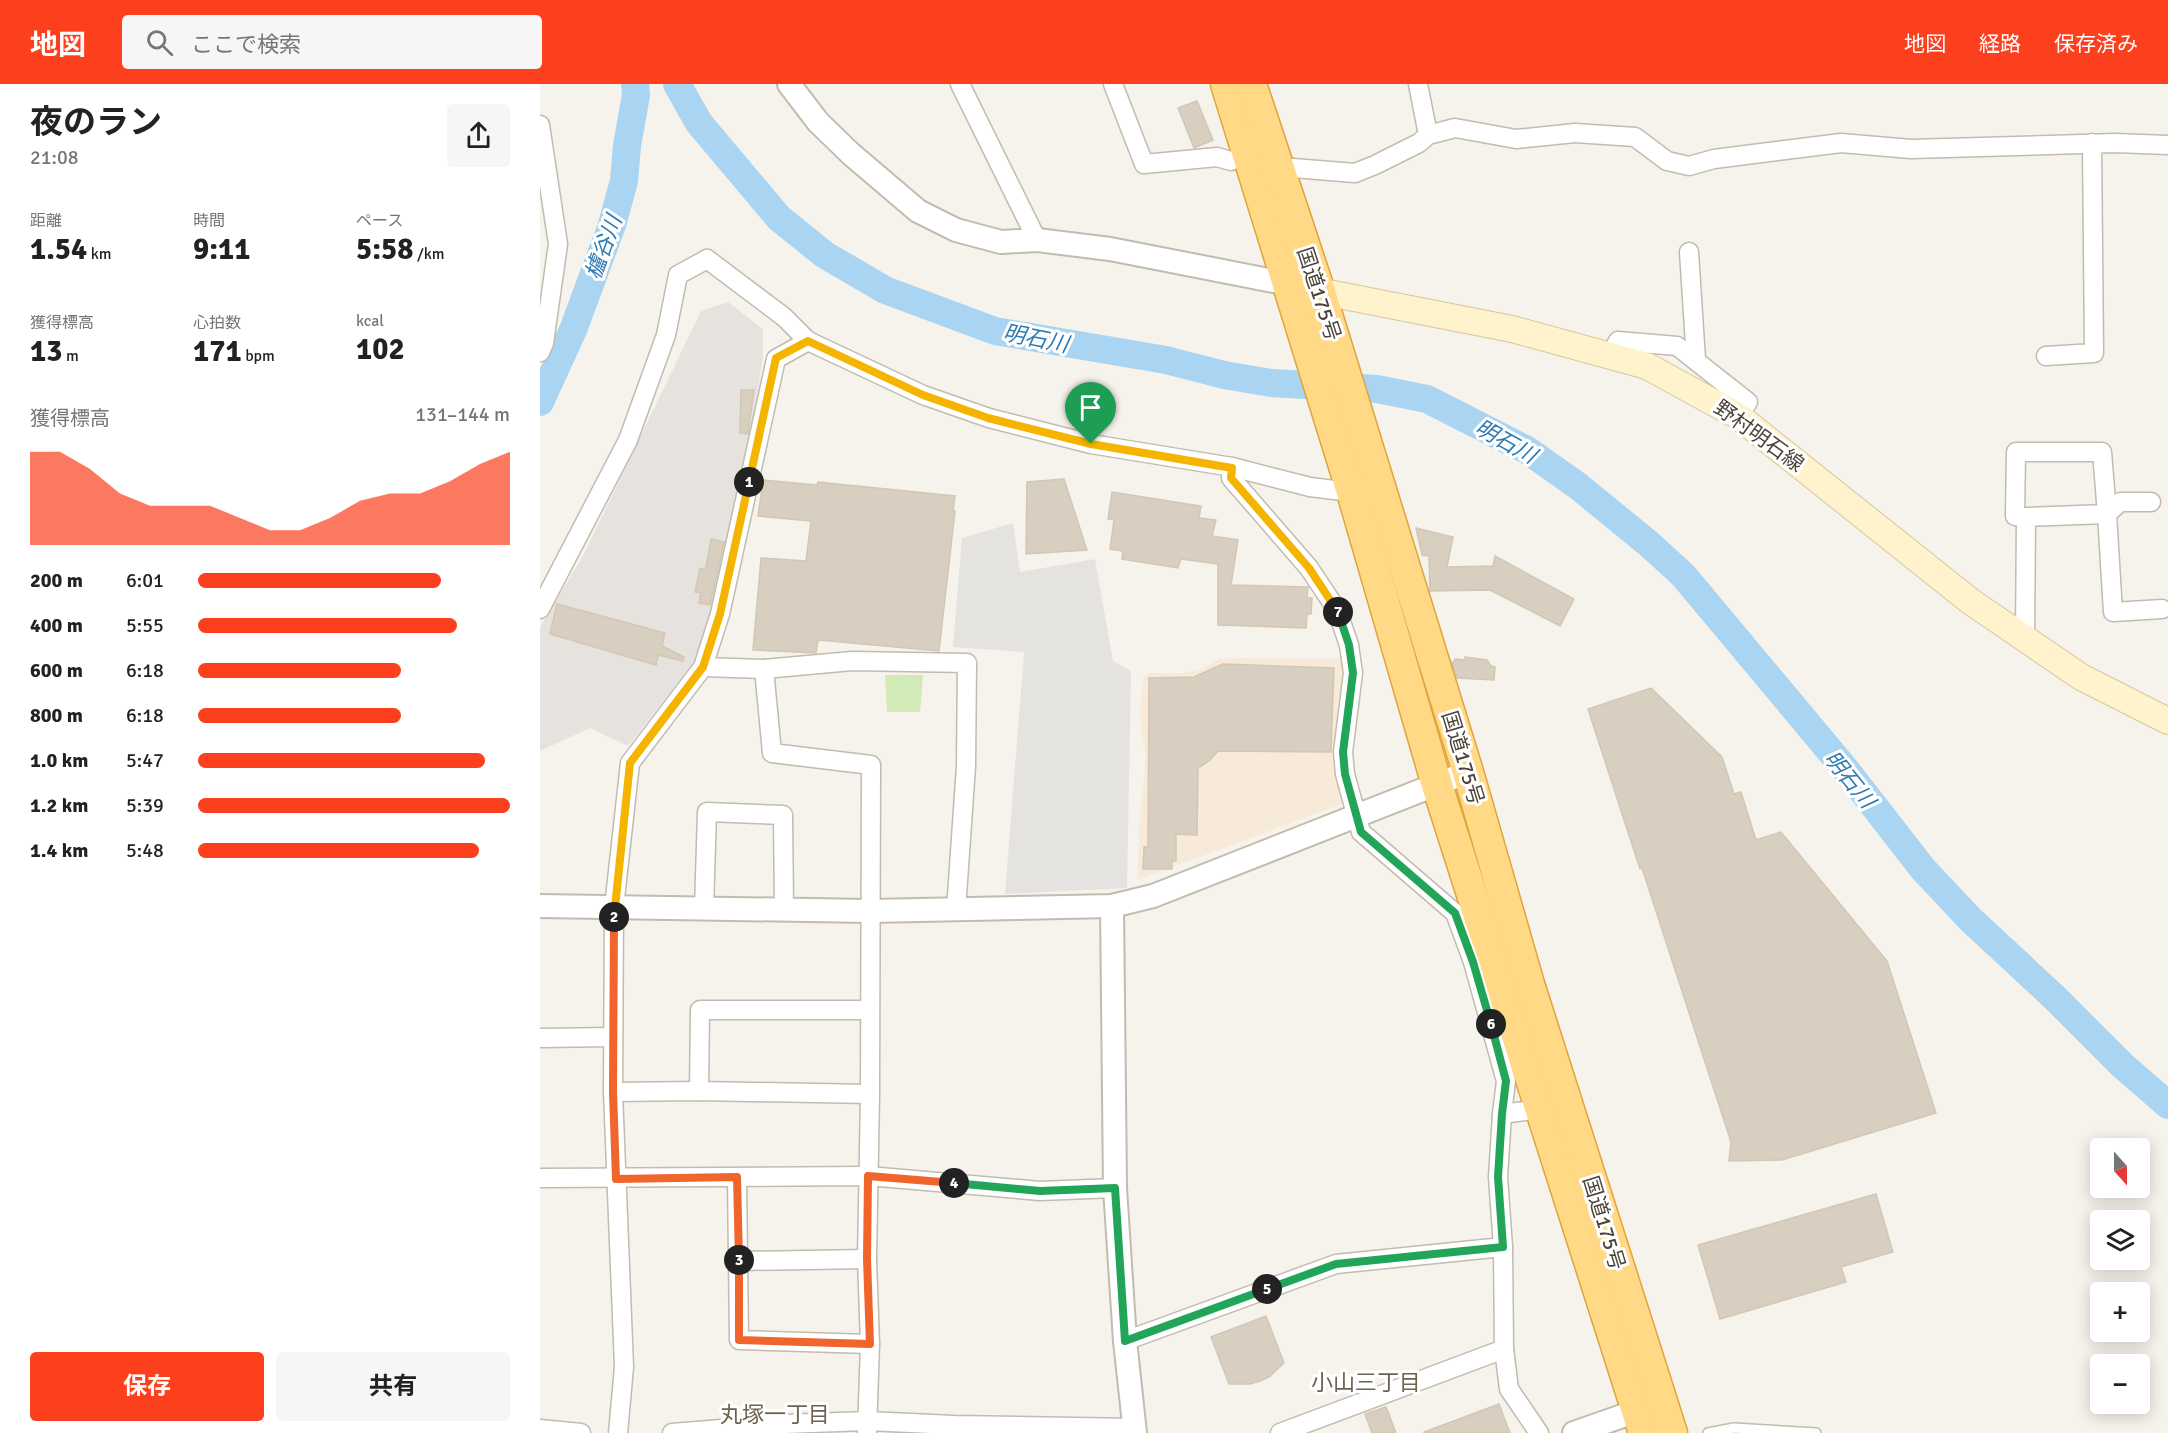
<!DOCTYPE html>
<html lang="ja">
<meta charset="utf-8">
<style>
:root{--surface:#fff;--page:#f6f6f6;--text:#222;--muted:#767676;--accent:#fc3f1d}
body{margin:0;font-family:Signika,"Noto Sans JP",sans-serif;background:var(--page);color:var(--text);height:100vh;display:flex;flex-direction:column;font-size:22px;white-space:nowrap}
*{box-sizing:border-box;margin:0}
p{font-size:20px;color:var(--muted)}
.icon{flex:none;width:33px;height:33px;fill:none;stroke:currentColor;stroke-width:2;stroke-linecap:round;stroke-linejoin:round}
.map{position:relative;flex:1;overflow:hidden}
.side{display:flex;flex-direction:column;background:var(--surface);width:540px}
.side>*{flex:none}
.needle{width:39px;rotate:159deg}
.fabs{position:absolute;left:1550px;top:1054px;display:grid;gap:12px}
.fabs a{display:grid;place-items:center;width:60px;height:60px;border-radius:6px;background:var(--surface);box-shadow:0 3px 15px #0003;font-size:30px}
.pin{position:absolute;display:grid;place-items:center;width:51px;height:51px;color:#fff;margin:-62px -26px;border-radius:50% 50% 50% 0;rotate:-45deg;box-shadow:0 0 6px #0007}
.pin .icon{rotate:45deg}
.km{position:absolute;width:30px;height:30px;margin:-15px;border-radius:50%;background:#222;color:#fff;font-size:16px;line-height:30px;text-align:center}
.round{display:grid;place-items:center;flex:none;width:63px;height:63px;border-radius:6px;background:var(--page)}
.head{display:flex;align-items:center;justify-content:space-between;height:102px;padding:0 30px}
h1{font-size:33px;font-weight:700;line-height:45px}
.figures{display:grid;grid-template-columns:repeat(3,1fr);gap:9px;height:102px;padding:6px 30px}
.figures div{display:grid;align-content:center}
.figures b{font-size:30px;font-weight:700}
.figures small{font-size:16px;font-weight:400}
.figures p{font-size:16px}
.chart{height:168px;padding:12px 30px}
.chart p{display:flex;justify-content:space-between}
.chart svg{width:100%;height:108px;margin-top:6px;fill:var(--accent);opacity:.7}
.action{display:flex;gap:12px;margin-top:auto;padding:12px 30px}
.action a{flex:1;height:69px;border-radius:6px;background:var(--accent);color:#fff;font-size:24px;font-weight:700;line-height:69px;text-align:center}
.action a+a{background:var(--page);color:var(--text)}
ul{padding:0 30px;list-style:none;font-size:20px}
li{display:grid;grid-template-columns:96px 72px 1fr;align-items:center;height:45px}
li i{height:15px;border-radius:8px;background:var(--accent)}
header{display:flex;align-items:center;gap:36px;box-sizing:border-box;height:84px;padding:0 30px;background:var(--accent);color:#fff}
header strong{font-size:28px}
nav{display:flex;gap:33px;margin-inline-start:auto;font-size:21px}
.search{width:420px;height:54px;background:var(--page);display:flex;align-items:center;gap:15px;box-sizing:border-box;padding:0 21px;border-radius:6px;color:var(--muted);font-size:22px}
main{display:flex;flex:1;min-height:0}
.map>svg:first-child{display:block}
</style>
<header>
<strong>地図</strong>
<div class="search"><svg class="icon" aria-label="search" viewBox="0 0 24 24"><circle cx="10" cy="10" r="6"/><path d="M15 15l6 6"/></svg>ここで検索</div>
<nav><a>地図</a><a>経路</a><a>保存済み</a></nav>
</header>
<main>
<section class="side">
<div class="head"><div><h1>夜のラン</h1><p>21:08</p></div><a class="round"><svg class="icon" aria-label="share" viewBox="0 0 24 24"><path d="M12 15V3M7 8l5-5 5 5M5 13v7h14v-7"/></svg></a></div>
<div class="figures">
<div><p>距離</p><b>1.54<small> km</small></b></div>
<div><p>時間</p><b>9:11</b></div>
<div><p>ペース</p><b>5:58<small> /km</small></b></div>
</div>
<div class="figures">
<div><p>獲得標高</p><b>13<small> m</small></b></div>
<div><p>心拍数</p><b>171<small> bpm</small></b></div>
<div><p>kcal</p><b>102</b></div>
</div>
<div class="chart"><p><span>獲得標高</span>131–144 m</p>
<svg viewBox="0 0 160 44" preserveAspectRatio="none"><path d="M0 44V6L10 6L20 13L30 23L40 28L50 28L60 28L70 33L80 38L90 38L100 33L110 26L120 23L130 23L140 18L150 11L160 6V44z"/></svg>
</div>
<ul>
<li><b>200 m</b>6:01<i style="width:78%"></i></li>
<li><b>400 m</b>5:55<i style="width:83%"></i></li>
<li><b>600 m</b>6:18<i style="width:65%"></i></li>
<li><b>800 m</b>6:18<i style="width:65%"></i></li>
<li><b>1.0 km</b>5:47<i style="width:92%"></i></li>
<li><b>1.2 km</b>5:39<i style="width:100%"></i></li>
<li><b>1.4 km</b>5:48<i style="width:90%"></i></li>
</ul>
<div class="action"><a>保存</a><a>共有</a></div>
</section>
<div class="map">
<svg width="1628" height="1349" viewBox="0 0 1628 1349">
<rect width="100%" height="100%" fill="#f6f3ec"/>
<!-- commercial -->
<polygon fill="#f7ead8" points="693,574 802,575 804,597 804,719 598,796 599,742 606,671 601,649 600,628 603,594 610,589 642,589 659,586 678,576"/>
<!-- industrial -->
<polygon fill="#e6e2dd" points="188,218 223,245 223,271 211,354 174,524 167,546 151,582 88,662 50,644 0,667 0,543 43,472 161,227"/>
<!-- green -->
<polygon fill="#d2eab5" points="345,591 383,591 380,628 347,628"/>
<!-- parking -->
<polygon fill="#e5e3e0" points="473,439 480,488 555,475 573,577 591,587 587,804 465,810 484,568 413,563 422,454"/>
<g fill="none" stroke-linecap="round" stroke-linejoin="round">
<!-- river -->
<g stroke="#a9d4f2" stroke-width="28">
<polyline points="137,0 159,39 239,134 285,171 345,206 455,247 626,276 684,291 731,299 837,305 887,315 987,366 1038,402 1109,460 1143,491 1306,686 1383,785 1430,835 1515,914 1582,981 1628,1021"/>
<polyline points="0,318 33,246 72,141 84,97 87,62 96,11 95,0"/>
</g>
</g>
<!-- building -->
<g fill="#d8cfc1" stroke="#d3c7b4" stroke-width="1.5">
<polygon points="657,17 673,56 654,64 638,24"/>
<polygon points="201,306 214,306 208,350 200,349"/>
<polygon points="524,395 547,466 486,470 487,398"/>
<polygon points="223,396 277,401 278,398 415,412 413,427 415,427 399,567 278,556 276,569 213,566 221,474 266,477 271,437 218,432"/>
<polygon points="572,408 661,422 659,434 676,436 672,452 698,456 691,501 768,503 767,514 772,514 771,530 767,530 766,544 678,541 678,480 641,475 638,484 582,475 583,467 570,465 574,436 568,435"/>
<polygon points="876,444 913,453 907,483 953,482 955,472 1034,515 1020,542 950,506 890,507 889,472 882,471"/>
<polygon points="171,455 184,458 170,521 159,519 161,509 155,508 160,485 166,484"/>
<polygon points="17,520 125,549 122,562 144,573 143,577 118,571 116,581 10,550"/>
<polygon points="925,573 947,576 951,582 955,583 954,596 917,594 912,578 914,578 915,575 925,576"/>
<polygon points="683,580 794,584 791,668 678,667 669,677 658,684 657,751 636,750 636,777 632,777 632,785 603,785 604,763 608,763 609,594 654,593"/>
<polygon points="1111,604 1182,673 1194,710 1201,708 1216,756 1241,748 1347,877 1396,1029 1242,1076 1189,1077 1191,1058 1102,784 1100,785 1048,625"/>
<polygon points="1336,1110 1353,1168 1301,1183 1306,1198 1180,1235 1158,1161"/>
<polygon points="726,1232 744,1279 729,1293 720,1297 710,1300 689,1300 671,1253"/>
<polygon points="959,1320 970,1349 884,1349 884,1348"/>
<polygon points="846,1323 856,1349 832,1349 825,1330"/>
</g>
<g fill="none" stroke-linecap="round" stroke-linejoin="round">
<!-- service casing -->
<g stroke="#c2bbae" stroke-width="12">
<polyline id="service" points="1168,1349 1194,1344 1276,1349"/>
</g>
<!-- minor casing -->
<g stroke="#c2bbae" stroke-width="21">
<g id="minor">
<polyline points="420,0 497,156"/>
<polyline points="573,0 604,80 677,73 691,77"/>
<polyline points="878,0 888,51"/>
<polyline points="0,41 18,160 4,259 0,268"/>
<polyline points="753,84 815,89 835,81 879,59 888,51 915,44 976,55 1035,49 1095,53 1127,77 1149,82 1174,75 1301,59 1371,65 1575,59 1628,61"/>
<polyline points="1149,168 1156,276"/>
<polyline points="1070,272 1078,257 1137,262 1208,318 1198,332"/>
<polyline points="1506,272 1554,269 1552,59"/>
<polyline points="692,383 691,394 769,484 797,526 809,561 813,589 803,668 805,690 821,748 915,829 933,878 966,997 962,1030 958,1093 963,1163 964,1265 969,1305 999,1349"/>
<polyline points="1611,418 1580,418 1567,430 1573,528 1622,525"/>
<polyline points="0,525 88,356 126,251 138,191 167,175 244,233 268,257 383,311 449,334 551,360 692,383 770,403 819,409"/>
<polyline points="1485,554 1486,433 1475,432 1476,368 1562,368 1567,430 1486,433"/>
<polyline points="163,583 224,585 312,577 427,579 426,682 416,826"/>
<polyline points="224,585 232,669 331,681 330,1010 327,1175 330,1260 327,1349"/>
<polyline points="164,825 167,728 243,731 244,826"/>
<polyline points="0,954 73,953"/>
<polyline points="159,1007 160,926 329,926"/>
<polyline points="73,1008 159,1007 330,1010"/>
<polyline points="962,1030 1000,1025"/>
<polyline points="197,1093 199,1256 330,1260"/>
<polyline points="0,1094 328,1092 500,1107 575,1104"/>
<polyline points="199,1177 327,1175"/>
<polyline points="585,1257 796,1180 963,1163"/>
<polyline points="0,1345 41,1349"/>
<polyline points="78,1349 84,1283 73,1008 74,823 90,679 163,583 180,530 236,275 268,257"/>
<polyline points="132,1349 244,1340 327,1337 414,1341 595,1344"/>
<polyline points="740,1349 964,1265"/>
</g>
</g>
<!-- tertiary casing -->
<g stroke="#c2bbae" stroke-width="26">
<g id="tertiary">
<polyline points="249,0 278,38 311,70 378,127 416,146 461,158 497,156 570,165 749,200"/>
<polyline points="0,822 330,827 572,822 613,812 928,688"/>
<polyline points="572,822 575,1104 585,1257 595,1349"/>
<polyline points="1034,1349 1111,1322"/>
</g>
</g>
<!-- secondary casing -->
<g stroke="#d6c79b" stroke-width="28">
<polyline id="secondary" points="763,204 972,245 1107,282 1198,332 1430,517 1541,593 1628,637"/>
</g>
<!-- trunk casing -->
<g stroke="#e0a43c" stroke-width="33">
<g id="trunk">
<polyline points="686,0 812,408 897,701 1104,1349"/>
<polyline points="711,0 780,208 928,688 989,900 1132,1349"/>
</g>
</g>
<!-- service -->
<use href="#service" stroke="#fff" stroke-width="9"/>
<!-- minor -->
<use href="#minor" stroke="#fff" stroke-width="18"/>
<!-- tertiary -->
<use href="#tertiary" stroke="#fff" stroke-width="22"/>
<!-- secondary -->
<use href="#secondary" stroke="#fff3cd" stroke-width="26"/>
<!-- trunk -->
<use href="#trunk" stroke="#ffd985" stroke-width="30"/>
</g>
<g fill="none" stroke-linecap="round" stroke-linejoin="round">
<!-- split-1 casing -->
<g stroke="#fff" stroke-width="12">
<polyline id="split-1" points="209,398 236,274 268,257 383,311 448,334 551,360"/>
</g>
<!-- split-2 casing -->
<g stroke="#fff" stroke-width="12">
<polyline id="split-2" points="74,833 90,679 163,583 180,530 209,398"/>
</g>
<!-- split-3 casing -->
<g stroke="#fff" stroke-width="12">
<polyline id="split-3" points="74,833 73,1008 76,1095 197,1093 199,1176"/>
</g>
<!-- split-4 casing -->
<g stroke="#fff" stroke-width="12">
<polyline id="split-4" points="199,1176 199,1256 330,1260 327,1175 328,1092 414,1099"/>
</g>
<!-- split-5 casing -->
<g stroke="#fff" stroke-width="12">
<polyline id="split-5" points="414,1099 500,1107 575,1104 585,1257 727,1205"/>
</g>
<!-- split-6 casing -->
<g stroke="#fff" stroke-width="12">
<polyline id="split-6" points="727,1205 796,1180 963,1163 958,1093 962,1030 966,997 951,940"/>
</g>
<!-- split-7 casing -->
<g stroke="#fff" stroke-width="12">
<polyline id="split-7" points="798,528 809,561 813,589 803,668 805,690 821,748 915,829 933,878 951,940"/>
</g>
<!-- split-8 casing -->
<g stroke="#fff" stroke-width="12">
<polyline id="split-8" points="551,360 692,384 691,394 769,484 798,528"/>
</g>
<!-- split-1 -->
<use href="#split-1" stroke="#f5b400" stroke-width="8"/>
<!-- split-2 -->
<use href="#split-2" stroke="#f5b400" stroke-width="8"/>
<!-- split-3 -->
<use href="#split-3" stroke="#f0652b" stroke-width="8"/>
<!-- split-4 -->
<use href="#split-4" stroke="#f0652b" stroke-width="8"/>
<!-- split-5 -->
<use href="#split-5" stroke="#22a559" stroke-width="8"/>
<!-- split-6 -->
<use href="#split-6" stroke="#22a559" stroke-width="8"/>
<!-- split-7 -->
<use href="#split-7" stroke="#22a559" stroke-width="8"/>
<!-- split-8 -->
<use href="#split-8" stroke="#f5b400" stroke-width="8"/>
</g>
<g text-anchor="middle" stroke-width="6" stroke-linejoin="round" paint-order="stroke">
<!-- street labels -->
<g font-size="21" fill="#4b4439" stroke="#fff">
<text transform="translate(779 210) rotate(72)" y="7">国道175号</text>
<text transform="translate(1219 352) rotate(36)" y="7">野村明石線</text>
<text transform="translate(923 674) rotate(73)" y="7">国道175号</text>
<text transform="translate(1064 1139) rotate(73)" y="7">国道175号</text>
</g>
<!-- water labels -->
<g font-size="22" font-style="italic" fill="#2e7ab2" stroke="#fff">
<text transform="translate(63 163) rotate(-70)" y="8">櫨谷川</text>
<text transform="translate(496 254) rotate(11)" y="8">明石川</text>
<text transform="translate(966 357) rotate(29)" y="8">明石川</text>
<text transform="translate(1310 695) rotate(51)" y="8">明石川</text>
</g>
<!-- neighbourhood labels -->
<g font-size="22" fill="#6e6250" stroke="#fff">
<text x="826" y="1306">小山三丁目</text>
<text x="235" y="1338">丸塚一丁目</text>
</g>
</g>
</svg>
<div class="fabs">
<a><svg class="needle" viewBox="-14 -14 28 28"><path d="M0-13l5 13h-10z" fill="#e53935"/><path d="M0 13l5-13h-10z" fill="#767676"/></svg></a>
<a><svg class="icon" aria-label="layers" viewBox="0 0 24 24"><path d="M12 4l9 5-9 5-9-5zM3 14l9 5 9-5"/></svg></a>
<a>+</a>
<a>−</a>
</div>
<div class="pin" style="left:551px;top:360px;background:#1e9e55"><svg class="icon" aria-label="arrive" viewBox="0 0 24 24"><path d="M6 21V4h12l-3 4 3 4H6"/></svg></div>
<b class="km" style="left:209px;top:398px">1</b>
<b class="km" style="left:74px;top:833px">2</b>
<b class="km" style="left:199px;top:1176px">3</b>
<b class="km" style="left:414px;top:1099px">4</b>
<b class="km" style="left:727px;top:1205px">5</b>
<b class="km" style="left:951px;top:940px">6</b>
<b class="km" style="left:798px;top:528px">7</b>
</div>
</main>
